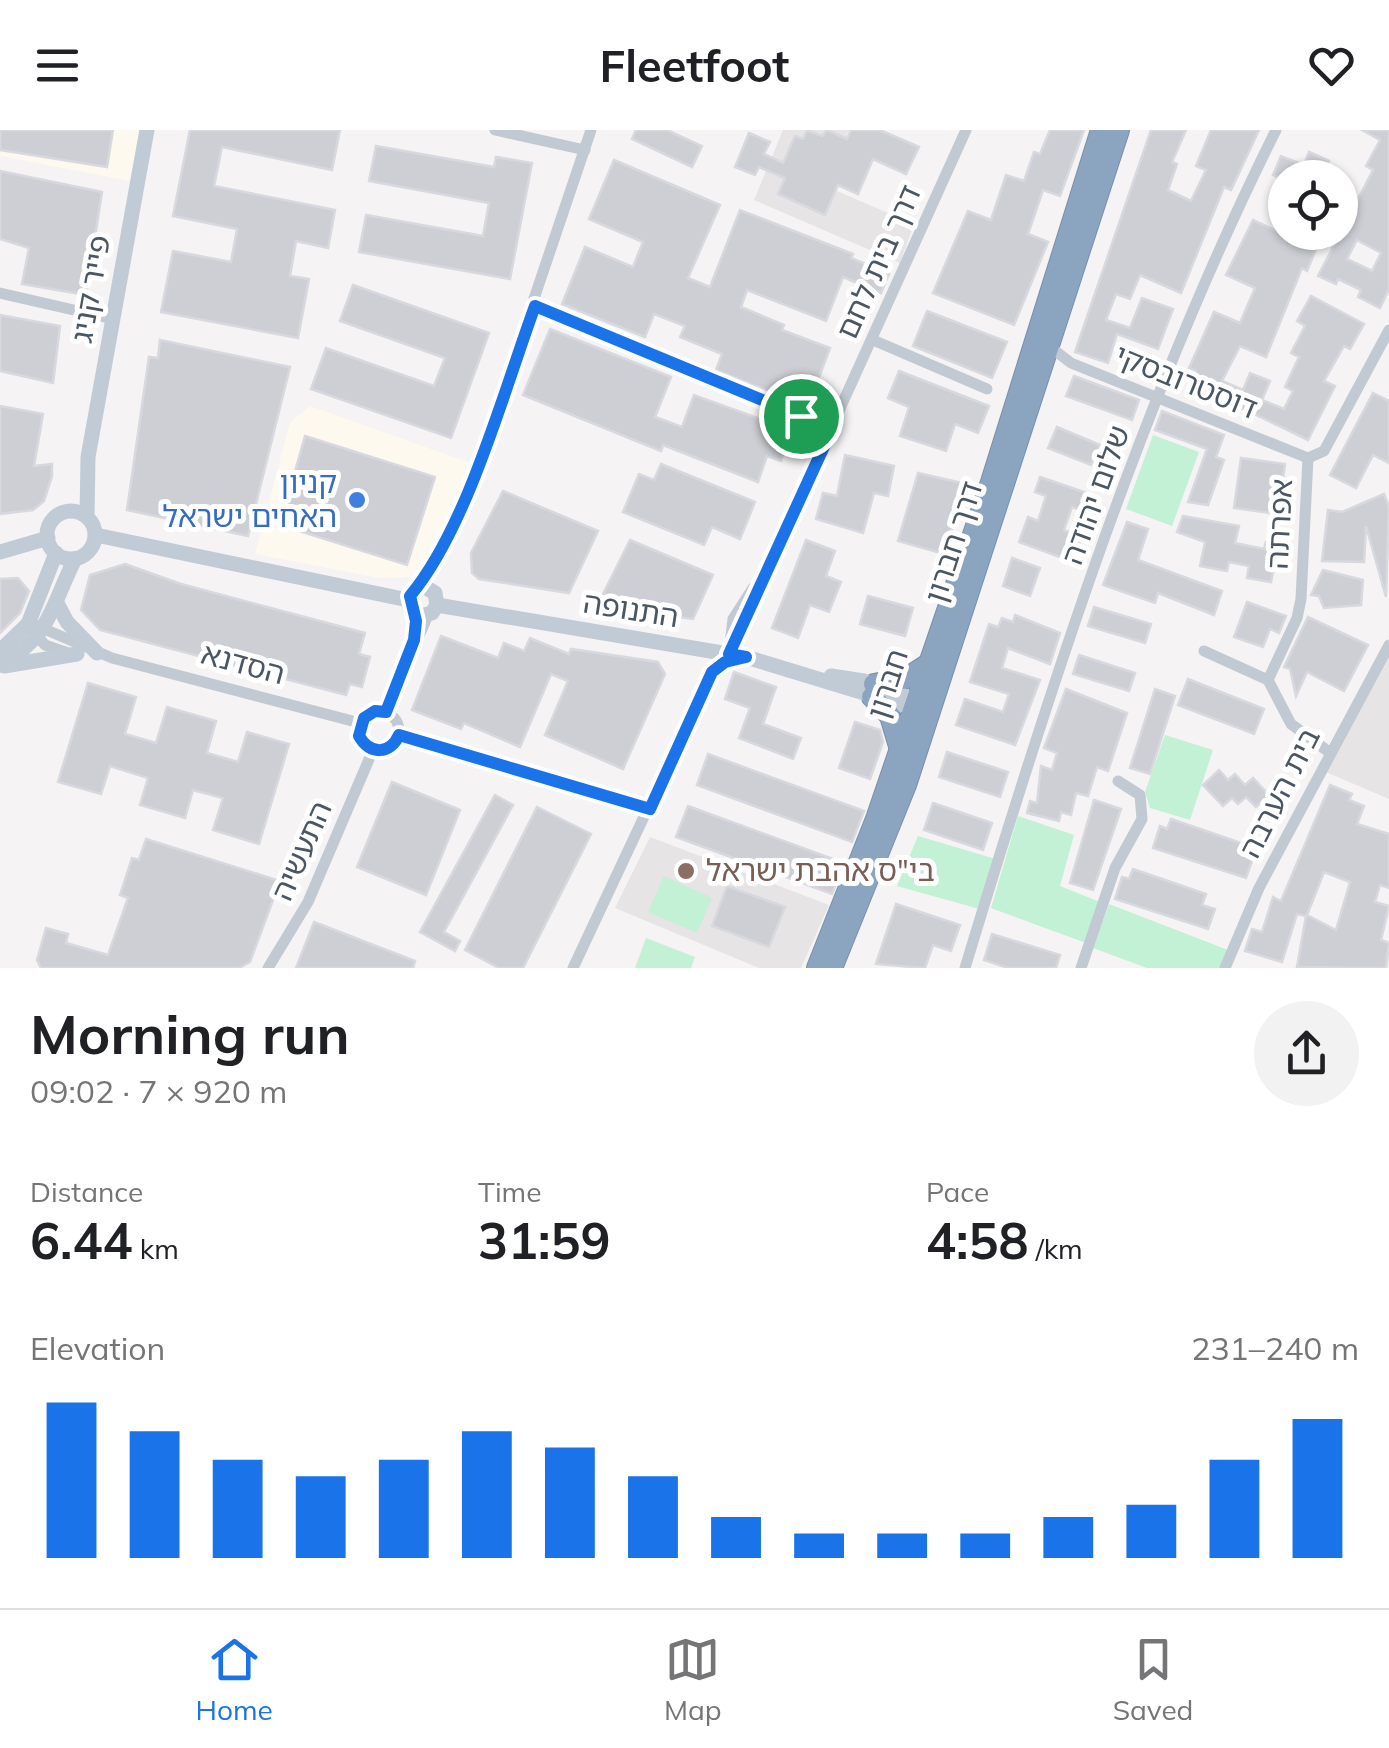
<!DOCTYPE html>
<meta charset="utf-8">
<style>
:root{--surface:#fff;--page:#f2f2f2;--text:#202124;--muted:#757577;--line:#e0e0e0;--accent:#1a73e8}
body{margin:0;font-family:Mulish,"Noto Sans Hebrew",sans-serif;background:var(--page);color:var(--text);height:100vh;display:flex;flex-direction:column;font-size:38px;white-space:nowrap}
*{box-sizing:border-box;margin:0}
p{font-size:32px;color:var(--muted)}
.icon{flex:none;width:55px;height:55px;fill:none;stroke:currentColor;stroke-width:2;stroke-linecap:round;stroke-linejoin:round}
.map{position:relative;height:838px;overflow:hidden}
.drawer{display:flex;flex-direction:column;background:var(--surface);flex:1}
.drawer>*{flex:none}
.fabs{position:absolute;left:1268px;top:30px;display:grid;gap:20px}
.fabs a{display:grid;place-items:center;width:90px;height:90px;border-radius:50%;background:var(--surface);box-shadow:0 2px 8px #0004;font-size:50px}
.pin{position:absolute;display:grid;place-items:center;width:85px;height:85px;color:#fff;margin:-42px;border:5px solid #fff;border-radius:50%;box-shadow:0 2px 10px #0007}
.round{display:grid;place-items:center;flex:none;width:105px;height:105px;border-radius:52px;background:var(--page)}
.head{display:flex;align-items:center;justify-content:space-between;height:170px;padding:0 30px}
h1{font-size:55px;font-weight:700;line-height:75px}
.figures{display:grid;grid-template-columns:repeat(3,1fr);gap:15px;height:170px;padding:10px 30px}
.figures div{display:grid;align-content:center}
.figures b{font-size:50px;font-weight:700}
.figures small{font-size:28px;font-weight:400}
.figures p{font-size:28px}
.chart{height:280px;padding:20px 30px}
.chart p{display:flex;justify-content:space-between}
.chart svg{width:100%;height:180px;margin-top:10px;stroke:var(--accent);stroke-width:6}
header{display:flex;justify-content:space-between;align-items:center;height:130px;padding:0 30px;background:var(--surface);font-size:45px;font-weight:700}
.dock{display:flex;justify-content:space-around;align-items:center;height:140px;border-top:2px solid var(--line);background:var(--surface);font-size:28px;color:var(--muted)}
.dock a{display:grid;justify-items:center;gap:5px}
.dock .selected{color:var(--accent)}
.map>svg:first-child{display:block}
</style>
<header><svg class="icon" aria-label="menu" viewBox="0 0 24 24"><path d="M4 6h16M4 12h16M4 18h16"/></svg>Fleetfoot<svg class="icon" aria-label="heart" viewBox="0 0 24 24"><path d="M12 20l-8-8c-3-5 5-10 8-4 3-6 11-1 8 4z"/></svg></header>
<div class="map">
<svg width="1389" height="838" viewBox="0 0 1389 838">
<rect width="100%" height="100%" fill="#f5f3f3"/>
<!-- commercial -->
<g fill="#fdf9ef">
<polygon points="0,0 139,0 130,51 0,26"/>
<polygon points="310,276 476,335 427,447 379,448 255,424 290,292"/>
</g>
<!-- education -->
<g fill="#e6e4e5">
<polygon points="783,0 849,0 825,56 914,94 900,133 754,70"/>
<polygon points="1389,522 1389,669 1326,642"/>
<polygon points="650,707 829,775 801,838 759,838 615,778"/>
</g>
<!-- green -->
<g fill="#c3f1d5">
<polygon points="1153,305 1199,322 1172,396 1126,379"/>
<polygon points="1165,605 1213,620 1190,690 1150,678 1145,662"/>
<polygon points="1018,686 1074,705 1060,756 1100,772 1086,813 991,778"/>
<polygon points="918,706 999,730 983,780 897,756"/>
<polygon points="664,746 712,768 697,803 648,782"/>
<polygon points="1109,774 1228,820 1221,838 1147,838 1093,818"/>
<polygon points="646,808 695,827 691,838 635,838"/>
</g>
<!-- building -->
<g fill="#cdcfd5" stroke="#d7d9de" stroke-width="2.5" fill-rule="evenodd">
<polygon points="0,0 113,0 107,37 0,20"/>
<polygon points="190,0 340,0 332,40 222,17 214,56 335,80 328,118 296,111 290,146 309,149 298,208 161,182 173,121 231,132 237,99 173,86"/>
<polygon points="636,0 667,0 702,16 692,37 632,9"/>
<polygon points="807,0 822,6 827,0 847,9 851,0 880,0 919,17 906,44 873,29 858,64 838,55 825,85 778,64 785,48 759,37 755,45 735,37 749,3 770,12 764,24 783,33 795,6 803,9"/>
<polygon points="1050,0 1084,0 1060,66 1043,60 1028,104 1048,112 1014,195 933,163 968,81 991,90 1006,45 1024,51 1034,22 1040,24"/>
<polygon points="1151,0 1186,0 1172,32 1177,34 1168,60 1191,71 1206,40 1196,36 1211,0 1259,0 1231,60 1224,57 1181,163 1140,145 1130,169 1116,164 1106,190 1130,198 1142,168 1173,179 1158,219 1117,204 1108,233 1075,222"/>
<path d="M1362,0h27v159l-9,19 -22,-11 3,-7 -23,-11 -2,5 -18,-8 55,-106 -7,-4 14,-26zM1357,110l24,13 -9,18 -25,-12z"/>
<polygon points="376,16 494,37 496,27 532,33 510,149 359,122 366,85 483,106 489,73 369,51"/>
<polygon points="1309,22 1329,31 1322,48 1285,50 1273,45 1281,26 1304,35"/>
<polygon points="614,30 720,75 688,148 710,157 740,80 853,124 851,128 889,144 881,163 843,147 826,191 747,160 741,177 784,195 782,200 830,218 808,277 716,240 722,224 680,207 685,196 654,184 645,207 562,174 585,117 633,137 643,112 589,89"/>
<polygon points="0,41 102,62 86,165 22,154 29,118 0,109"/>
<polygon points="1253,90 1292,108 1295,102 1323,102 1307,141 1302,138 1266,227 1240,216 1222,251 1243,260 1250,243 1270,251 1262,270 1284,279 1293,261 1285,257 1299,227 1291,223 1305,196 1297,191 1311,166 1364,194 1350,219 1344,216 1324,251 1335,256 1308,310 1248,281 1248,277 1243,279 1189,258 1196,241 1189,238 1214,182 1240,193 1255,158 1226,145"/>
<polygon points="353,155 489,203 451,308 311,259 326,218 434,256 445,228 340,191"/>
<polygon points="927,181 1007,212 992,248 913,216"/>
<polygon points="0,185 60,196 53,253 0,241"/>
<polygon points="550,199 671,247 655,287 682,297 694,265 791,300 781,331 767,326 758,352 663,315 661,321 523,265"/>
<polygon points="160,210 290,237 248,406 127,380 149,227 158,228"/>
<polygon points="899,241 989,276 978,303 955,294 946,321 900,306 909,277 888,268"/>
<polygon points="1074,246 1139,270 1132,290 1066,266"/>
<polygon points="1373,263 1389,271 1389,333 1373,325 1356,358 1330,345"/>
<polygon points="0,276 43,284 34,336 52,334 52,346 44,371 33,380 0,384"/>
<polygon points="1162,281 1224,305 1216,327 1224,330 1208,375 1188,372 1207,319 1155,300"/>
<polygon points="1057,297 1100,315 1091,335 1048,318"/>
<polygon points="305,306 435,347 407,435 280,395"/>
<polygon points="845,325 894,336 888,366 874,363 863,403 816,389 823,363 837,366"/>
<polygon points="1241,328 1285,334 1278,384 1234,378"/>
<polygon points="661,334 755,372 740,409 712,397 704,415 623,382 639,344 654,350"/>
<polygon points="918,343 966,354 944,424 898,411"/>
<polygon points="1040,347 1090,364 1084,381 1072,377 1064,400 1082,407 1073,432 1019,412 1028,387 1038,391 1046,366 1035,362"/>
<polygon points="503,361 598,401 569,463 479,449 472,443 471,423"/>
<polygon points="1384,364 1389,377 1386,467 1366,396 1364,432 1322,431 1328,380 1342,382"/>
<polygon points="1183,386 1239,396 1235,413 1264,419 1266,412 1279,414 1271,452 1247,448 1249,436 1229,432 1227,441 1200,436 1205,412 1177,402"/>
<polygon points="1127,392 1148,399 1138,430 1222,461 1214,485 1158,463 1155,473 1103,455"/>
<polygon points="630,410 713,445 693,489 640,482 601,468"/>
<polygon points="806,410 835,421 826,446 841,452 829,482 810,475 798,508 772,498"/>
<polygon points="1012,428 1040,438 1030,466 1003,456"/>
<polygon points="125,434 181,454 365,503 359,524 370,527 362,557 350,554 346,565 100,500 81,480 90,445"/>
<polygon points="1323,440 1363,450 1361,475 1324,478 1319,466 1311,465"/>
<polygon points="18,448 29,461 20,483 0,503 0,449"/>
<polygon points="868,466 913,478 905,506 860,494"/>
<polygon points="1247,472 1286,486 1279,503 1270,499 1263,517 1234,507"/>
<polygon points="1094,477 1151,494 1145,513 1088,496"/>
<polygon points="1015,485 1060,503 1050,534 1008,518 1002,538 1040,550 1015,615 956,595 965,569 1003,582 1009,564 970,552 989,494 998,497 1002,488 1013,492"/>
<polygon points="1308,487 1368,515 1344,561 1307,542 1296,566 1290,539 1284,537"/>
<polygon points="441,506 498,528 504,513 524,521 530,508 569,524 571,519 658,532 665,544 623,639 545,605 568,551 551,544 520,617 464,593 461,599 412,580"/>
<polygon points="1079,525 1135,543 1129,561 1073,544"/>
<polygon points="734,542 776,557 763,594 801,608 793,629 739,608 750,578 725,569"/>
<polygon points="1188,549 1264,579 1254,604 1178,575"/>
<polygon points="88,553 136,567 125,604 156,613 167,577 216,591 207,623 238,632 247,602 289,614 259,714 213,700 223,668 193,660 185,688 140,675 148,648 110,636 101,664 58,652"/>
<polygon points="1066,559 1127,583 1108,641 1097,637 1088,666 1076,663 1071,685 1061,682 1059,691 1027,683 1030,671 1037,673 1041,636 1052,640 1057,623 1044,618"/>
<polygon points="1155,559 1175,566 1150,644 1130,638"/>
<polygon points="855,592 880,600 883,612 870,649 839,638"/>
<polygon points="947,622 1008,642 1000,667 939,647"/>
<polygon points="708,624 864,681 852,712 697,655"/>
<polygon points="1219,640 1228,650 1235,644 1245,655 1253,648 1269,665 1256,677 1246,667 1238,674 1232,668 1223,676 1203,655"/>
<polygon points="392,652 460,680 426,765 357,737"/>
<path d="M1330,655l22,9 -3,6 15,6 -7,18 32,10v54l-9,-3 -5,17 14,4 -8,34 8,3 -3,25 -89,-1 9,-51 -9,-2 -15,48 -37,-11 7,-22 10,3 11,-35 8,4zM1324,742l26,10 -14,48 -29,-15z"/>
<polygon points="495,665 513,675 444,802 460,811 455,821 420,802"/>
<polygon points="1094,670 1121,679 1093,760 1070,753"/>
<polygon points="933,673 992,693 983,720 924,700"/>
<polygon points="688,676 844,733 832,764 676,707"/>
<polygon points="537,677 591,704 523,838 499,838 465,820"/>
<polygon points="1171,689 1244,714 1240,724 1253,728 1246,748 1153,718 1160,696 1167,699"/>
<polygon points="146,709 280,751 250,832 239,838 41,838 37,830 46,798 68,804 66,813 108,825 128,768 120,765 132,728 139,730"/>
<polygon points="1133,739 1206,764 1202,775 1215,779 1208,799 1115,769 1122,747 1129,749"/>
<polygon points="727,756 785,777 769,817 712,796"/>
<polygon points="896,774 960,795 951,821 933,815 925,838 876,834"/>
<polygon points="314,792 415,831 413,838 296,838"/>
<polygon points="992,804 1060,825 1056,838 1008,838 984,830"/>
</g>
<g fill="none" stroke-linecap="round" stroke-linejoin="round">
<!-- highway casing -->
<g stroke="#7690ad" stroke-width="22">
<g id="highway">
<polyline points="874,554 907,548 925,536"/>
<polyline points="872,567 890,586 899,616"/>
<polyline points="817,838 876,689 991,352 1101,0"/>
<polyline points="832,838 906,655 1119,0"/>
</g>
</g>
<!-- street -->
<g stroke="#c1cad2" stroke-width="11">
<polyline points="495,0 585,20"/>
<polyline points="0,163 113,189"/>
<polyline points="535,176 832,299"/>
<polyline points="873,210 987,259"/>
<polyline points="1049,216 1071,233 1308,328"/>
<polyline points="1308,328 1324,321 1389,200"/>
<polyline points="420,457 446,410 492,293 591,0"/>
<polyline points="35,495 112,528 360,593"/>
<polyline points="34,502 45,515 68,523"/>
<polyline points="1204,521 1268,550 1291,594 1329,622"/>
<polyline points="729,523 733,489 753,458"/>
<polyline points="729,524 966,0"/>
<polyline points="1268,550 1297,488 1301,469 1308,328"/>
<circle cx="379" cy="601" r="20"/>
<polyline points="386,582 428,485"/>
<polyline points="399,605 650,679"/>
<polyline points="268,838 308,772 373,620"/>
<polyline points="573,838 710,546 721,534 742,528"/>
<path d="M965,838c86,-284 178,-572 311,-838"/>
<polyline points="1081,838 1115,738 1142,689 1140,665 1118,651"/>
<polyline points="1225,838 1259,758 1389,515"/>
</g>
<!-- secondary -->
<g stroke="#c1cbd6" stroke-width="15">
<circle cx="71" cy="405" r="24"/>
<polyline points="87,387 88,327 147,0"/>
<polyline points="96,405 408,470"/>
<polyline points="0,422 48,408"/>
<polyline points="408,470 414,460 425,457 435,463 437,475"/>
<polyline points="408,470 411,479 420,486 432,483 437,475"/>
<polyline points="58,475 67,492 97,523"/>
<polyline points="437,475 746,527 920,580"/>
<polyline points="0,521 28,494 56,423"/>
<path d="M0,535c52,-29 51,-59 75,-106"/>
<polyline points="4,536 77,524"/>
<polyline points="831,546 864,551 923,573"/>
</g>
<!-- highway -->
<use href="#highway" stroke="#8ba5c1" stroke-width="20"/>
</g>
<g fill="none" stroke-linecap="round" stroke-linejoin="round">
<!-- route casing -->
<g stroke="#fff" stroke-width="20">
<path id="route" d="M535,176l297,123 -103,225 17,3 -21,5 -13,10 -62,137 -251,-74c-9,20 -29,20 -40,1l5,-18 11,-7 11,1 28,-72 2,-19 -6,-25c57,-68 93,-203 125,-290z"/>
</g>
<!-- route -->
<use href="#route" stroke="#1a73e8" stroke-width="12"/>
</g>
<!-- markers -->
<circle fill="#3f7fe0" stroke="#fff" stroke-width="4" cx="357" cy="370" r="10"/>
<circle fill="#8d6e63" stroke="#fff" stroke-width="4" cx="686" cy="741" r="10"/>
<g text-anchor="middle" stroke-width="10" stroke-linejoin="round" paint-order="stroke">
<!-- street labels -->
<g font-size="30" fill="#4a5661" stroke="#fff">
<text transform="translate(879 132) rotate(-66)" y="10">דרך בית לחם</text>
<text transform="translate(91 159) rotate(-80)" y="10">פייר קניג</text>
<text transform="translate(1186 252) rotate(22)" y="10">דוסטרובסקי</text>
<text transform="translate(1096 365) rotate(-70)" y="10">שלום יהודה</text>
<text transform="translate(1280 394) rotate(-87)" y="10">אפרתה</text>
<text transform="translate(954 412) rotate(-72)" y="10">דרך חברון</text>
<text transform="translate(631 480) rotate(9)" y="10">התנופה</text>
<text transform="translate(243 534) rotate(15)" y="10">הסדנא</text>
<text transform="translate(888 554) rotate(-72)" y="10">חברון</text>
<text transform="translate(1280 663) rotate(-63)" y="10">בית הערבה</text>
<text transform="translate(302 721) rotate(-66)" y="10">התעשיה</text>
</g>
<!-- shop labels -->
<g font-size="30" fill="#366cbe" stroke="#fff" text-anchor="end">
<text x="337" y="363">קניון<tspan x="337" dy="34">האחים ישראל</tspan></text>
</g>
<!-- education labels -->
<g font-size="30" fill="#785e54" stroke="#fff" text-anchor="start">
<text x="706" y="751">בי"ס אהבת ישראל</text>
</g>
</g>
</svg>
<div class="fabs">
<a><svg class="icon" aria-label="locate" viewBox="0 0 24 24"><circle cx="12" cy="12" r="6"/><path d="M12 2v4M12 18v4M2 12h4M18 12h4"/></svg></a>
</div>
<div class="pin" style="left:801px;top:286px;background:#1e9e55"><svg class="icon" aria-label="arrive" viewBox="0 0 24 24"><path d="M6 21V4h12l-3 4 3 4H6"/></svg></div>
</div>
<section class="drawer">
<div class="head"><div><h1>Morning run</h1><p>09:02 · 7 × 920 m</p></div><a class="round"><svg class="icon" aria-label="share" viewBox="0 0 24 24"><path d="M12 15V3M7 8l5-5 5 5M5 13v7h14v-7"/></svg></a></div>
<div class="figures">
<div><p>Distance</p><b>6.44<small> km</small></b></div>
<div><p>Time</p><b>31:59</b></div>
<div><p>Pace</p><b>4:58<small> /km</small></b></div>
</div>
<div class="chart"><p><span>Elevation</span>231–240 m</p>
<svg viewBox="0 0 160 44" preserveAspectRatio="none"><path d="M5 44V6M15 44V13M25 44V20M35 44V24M45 44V20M55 44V13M65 44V17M75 44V24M85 44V34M95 44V38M105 44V38M115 44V38M125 44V34M135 44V31M145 44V20M155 44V10"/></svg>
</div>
</section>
<nav class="dock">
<a class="selected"><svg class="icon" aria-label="home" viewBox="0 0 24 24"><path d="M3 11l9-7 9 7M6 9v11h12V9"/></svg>Home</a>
<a><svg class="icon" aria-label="map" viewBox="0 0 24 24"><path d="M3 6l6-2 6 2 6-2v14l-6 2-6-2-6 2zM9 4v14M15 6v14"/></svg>Map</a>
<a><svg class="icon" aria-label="saved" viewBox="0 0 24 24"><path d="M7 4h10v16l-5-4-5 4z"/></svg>Saved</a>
</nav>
